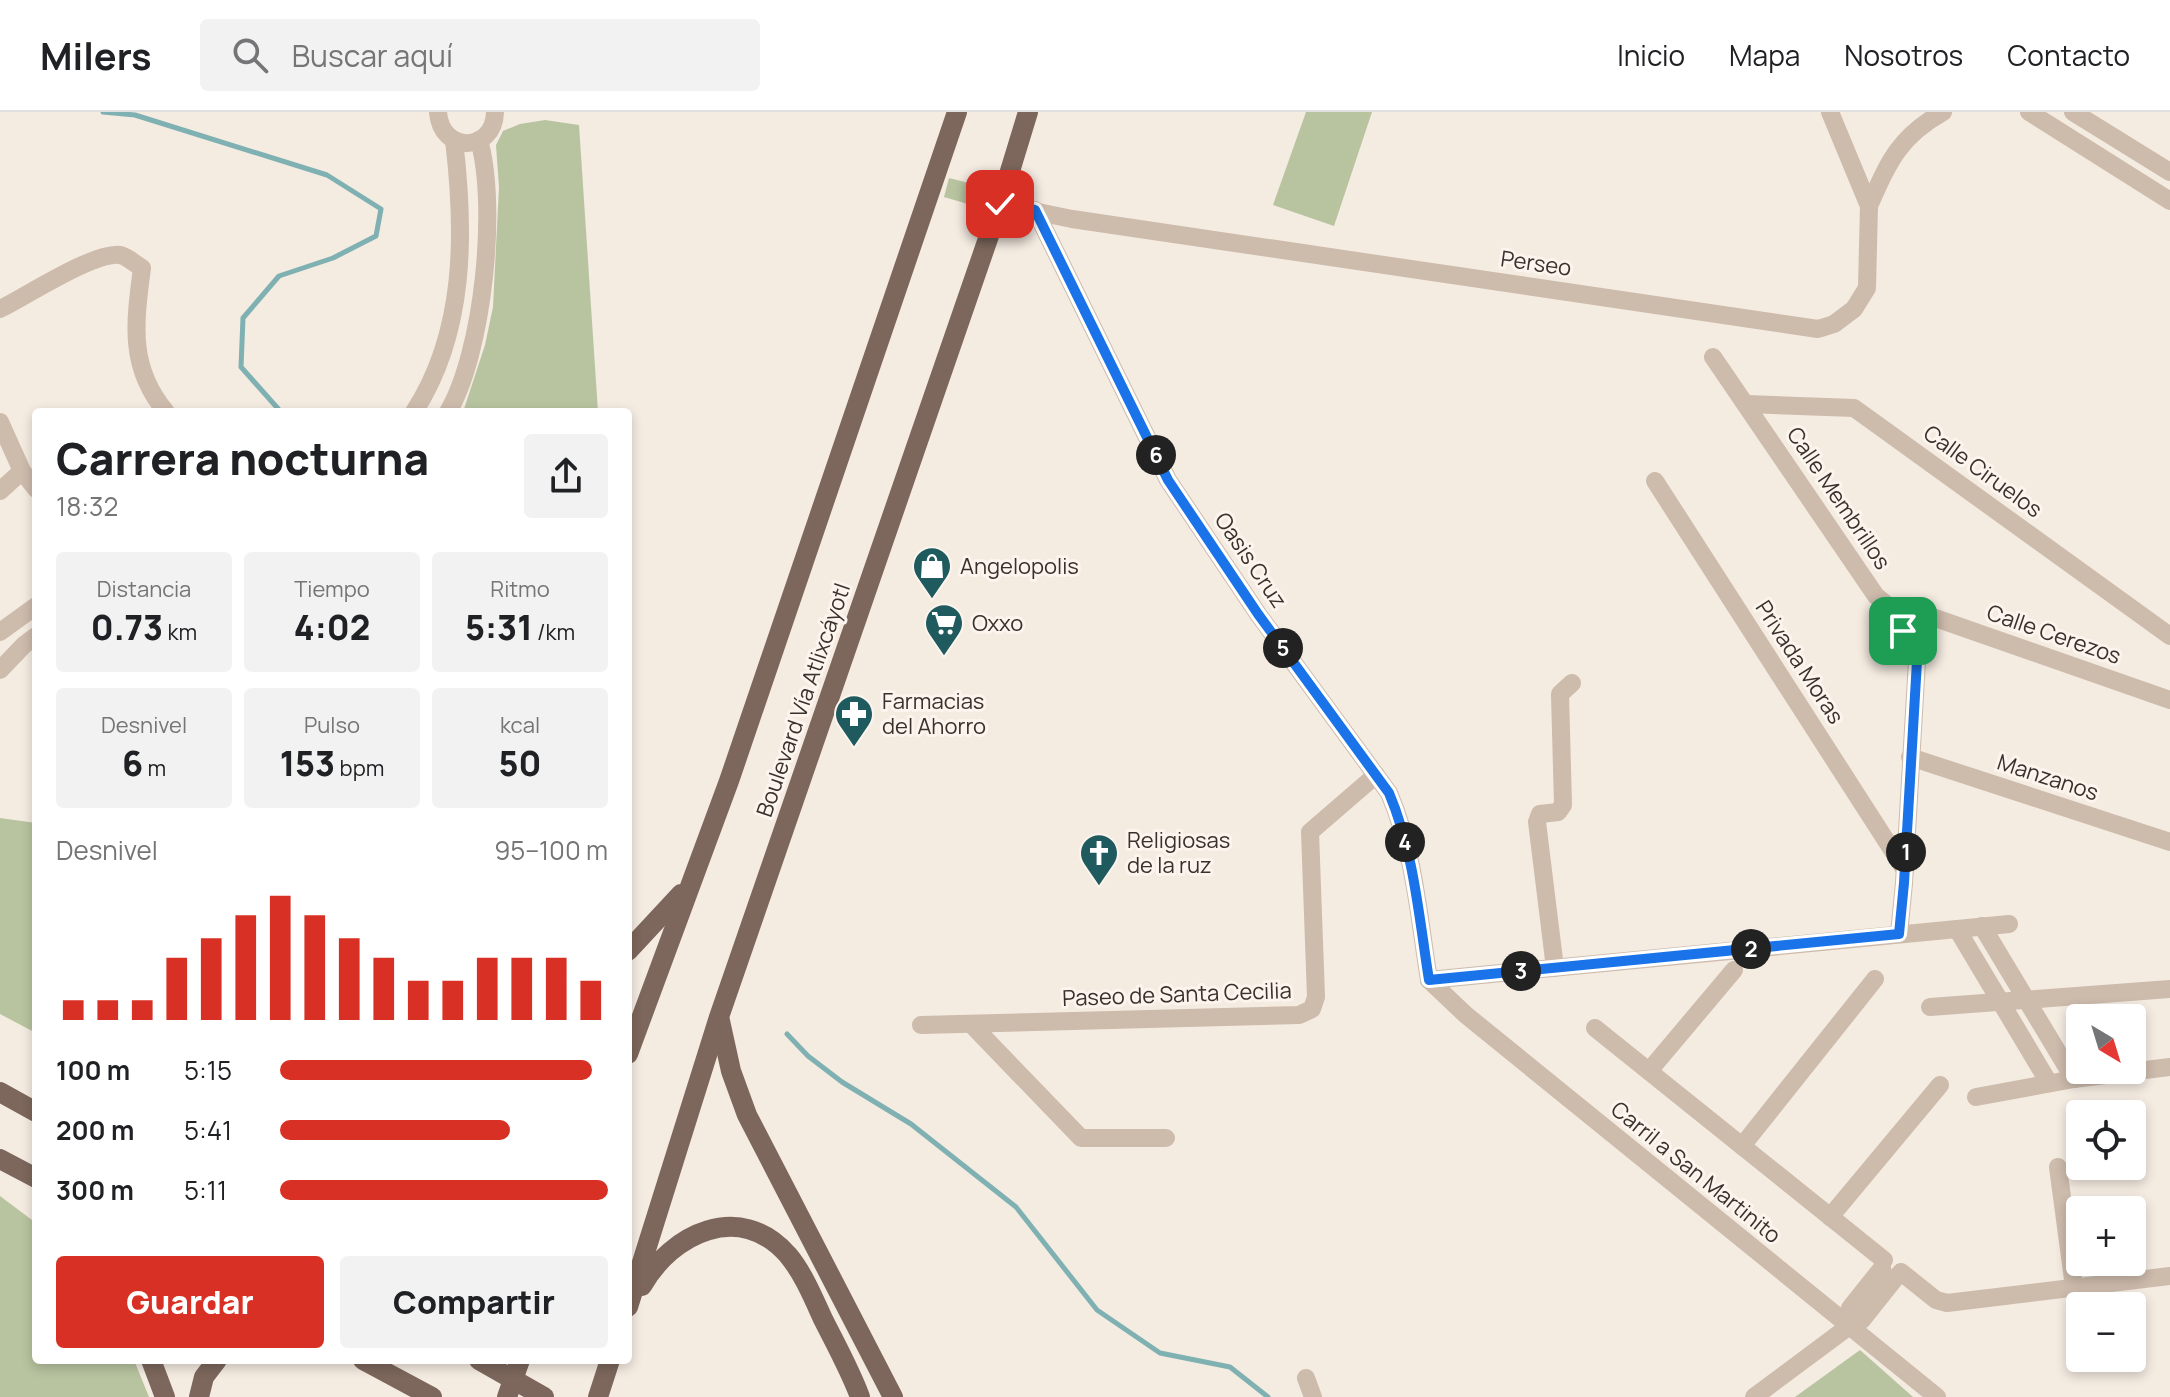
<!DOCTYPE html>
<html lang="es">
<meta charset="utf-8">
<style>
:root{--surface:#fff;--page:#f2f2f2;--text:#202124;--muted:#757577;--line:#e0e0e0;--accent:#d93025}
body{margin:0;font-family:Manrope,sans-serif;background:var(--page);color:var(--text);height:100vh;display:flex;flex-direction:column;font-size:30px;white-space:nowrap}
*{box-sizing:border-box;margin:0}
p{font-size:26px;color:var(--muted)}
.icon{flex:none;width:44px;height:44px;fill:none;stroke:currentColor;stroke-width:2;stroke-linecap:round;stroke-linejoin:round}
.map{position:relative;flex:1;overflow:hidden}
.side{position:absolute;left:32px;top:296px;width:600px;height:956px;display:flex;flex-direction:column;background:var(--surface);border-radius:8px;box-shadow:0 4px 12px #0003}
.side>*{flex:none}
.needle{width:52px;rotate:142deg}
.tools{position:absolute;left:2066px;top:892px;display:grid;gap:16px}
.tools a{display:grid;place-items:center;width:80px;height:80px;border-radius:8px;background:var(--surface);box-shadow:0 4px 12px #0003;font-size:40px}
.pin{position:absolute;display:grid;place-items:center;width:68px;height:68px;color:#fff;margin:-34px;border-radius:16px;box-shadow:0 4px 12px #0006}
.km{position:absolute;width:40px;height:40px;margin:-20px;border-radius:50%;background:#222;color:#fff;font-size:22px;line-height:40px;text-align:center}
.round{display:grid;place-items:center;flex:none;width:84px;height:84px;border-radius:8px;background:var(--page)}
.headline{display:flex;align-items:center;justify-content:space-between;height:136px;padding:0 24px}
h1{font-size:44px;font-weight:800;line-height:60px}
.metrics{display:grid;grid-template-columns:repeat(3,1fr);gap:12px;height:136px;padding:8px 24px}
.metrics div{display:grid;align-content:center;border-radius:8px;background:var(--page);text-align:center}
.metrics b{font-size:34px;font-weight:800}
.metrics small{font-size:22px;font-weight:400}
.metrics p{font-size:22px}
.chart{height:224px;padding:16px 24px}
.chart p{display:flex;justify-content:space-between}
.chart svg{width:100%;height:144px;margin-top:8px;stroke:var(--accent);stroke-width:6}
.primary-button{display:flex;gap:16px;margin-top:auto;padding:16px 24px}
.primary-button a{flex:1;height:92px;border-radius:8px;background:var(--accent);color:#fff;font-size:32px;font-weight:800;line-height:92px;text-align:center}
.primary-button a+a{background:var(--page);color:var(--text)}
ul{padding:0 24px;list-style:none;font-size:26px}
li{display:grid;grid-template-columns:128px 96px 1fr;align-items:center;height:60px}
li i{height:20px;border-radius:10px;background:var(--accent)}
header{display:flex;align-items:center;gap:48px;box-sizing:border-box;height:112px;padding:0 40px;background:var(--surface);border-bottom:2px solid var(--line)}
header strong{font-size:38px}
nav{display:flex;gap:44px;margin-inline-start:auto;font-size:28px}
.search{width:560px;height:72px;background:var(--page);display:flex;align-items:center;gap:20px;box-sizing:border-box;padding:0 28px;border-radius:8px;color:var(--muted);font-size:30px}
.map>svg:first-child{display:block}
</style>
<header>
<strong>Milers</strong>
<div class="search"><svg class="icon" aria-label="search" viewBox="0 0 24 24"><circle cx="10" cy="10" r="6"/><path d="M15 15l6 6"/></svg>Buscar aquí</div>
<nav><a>Inicio</a><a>Mapa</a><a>Nosotros</a><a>Contacto</a></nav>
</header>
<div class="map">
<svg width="2170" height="1285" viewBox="0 0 2170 1285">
<rect width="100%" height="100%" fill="#f4ebe1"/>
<!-- green -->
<g fill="#b8c4a0">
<polygon points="1306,0 1372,0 1334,114 1273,93"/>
<polygon points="545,8 579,13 598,300 463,300 485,233 493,195 499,75 496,33 503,19 520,12"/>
<polygon points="949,66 977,73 971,93 944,85"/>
<polygon points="0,706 36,711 36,921 0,902"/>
<polygon points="0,1084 36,1111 36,1248 134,1248 149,1285 0,1285"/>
<polygon points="1860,1238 1913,1285 1795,1285"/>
</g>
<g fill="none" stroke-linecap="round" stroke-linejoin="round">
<!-- stream -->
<g stroke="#7fb0b2" stroke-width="5">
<polyline points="103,0 135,3 327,63 381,97 376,124 333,146 279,164 243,206 241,255 281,300"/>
<polyline points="787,922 808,944 842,970 911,1012 1016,1095 1097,1198 1160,1241 1230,1255 1268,1285"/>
</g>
<!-- minor -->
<g stroke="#cdbbac" stroke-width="18">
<path d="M438,0c3,42 56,41 57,0"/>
<polyline points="2029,0 2170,89"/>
<polyline points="2073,0 2170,60"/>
<polyline points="1000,92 1072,107 1818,217 1834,212 1854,197 1867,176 1869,94 1830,0"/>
<path d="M1869,94c20,-45 30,-69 74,-94"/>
<path d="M1035,98l133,270 90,134 131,179c25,58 30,125 40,187"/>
<path d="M0,197c27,-13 93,-57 120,-54 7,1 15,9 22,13 -7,54 -14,99 24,144"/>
<polyline points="1713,245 1876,484 1897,501"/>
<polyline points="1747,292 1854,296 2170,524"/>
<path d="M414,300c52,-80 51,-180 40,-272"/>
<path d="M448,300c35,-59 50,-206 31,-272"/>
<polyline points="0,310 22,359 36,377"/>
<polyline points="1655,369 1905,758"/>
<polyline points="0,379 22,359"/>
<polyline points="1921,501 2170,588"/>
<polyline points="0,520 36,494"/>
<polyline points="0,558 24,533 36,524"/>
<polyline points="1910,645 2170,730"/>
<polyline points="1982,814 2074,967"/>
<polyline points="1957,817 2049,971"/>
<polyline points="1899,822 1904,771 1917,549 1914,520"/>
<polyline points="1555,856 1537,710 1540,702 1558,700 1563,693 1560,582 1572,571"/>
<polyline points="1429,868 1466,903 1937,1285"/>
<polyline points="1429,868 2009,812"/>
<polyline points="1930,895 2170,877"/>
<polyline points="921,913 1299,903 1312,897 1316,885 1310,720 1376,663"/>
<polyline points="972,913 1081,1026 1166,1026"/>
<polyline points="1595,916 1884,1148"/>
<polyline points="1649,959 1734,858"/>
<polyline points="1976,985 2074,967 2170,955"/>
<polyline points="1742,1034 1875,867"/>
<polyline points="2058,1055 2074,1175"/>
<polyline points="1830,1105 1940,973"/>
<polyline points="1901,1160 1936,1188 1947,1191 2170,1164"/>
<polyline points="1848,1215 1850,1196 1882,1156"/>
<polyline points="1306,1266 1313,1285"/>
<polyline points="1754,1285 1848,1215 1862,1208 1897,1164"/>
</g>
<!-- major -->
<g stroke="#7d675c" stroke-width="20">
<polyline points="628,839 681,782"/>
<polyline points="720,909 731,959 747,1003 893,1285"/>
<polyline points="628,942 729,669 957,0"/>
<polyline points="0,980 36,1000"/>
<polyline points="0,1047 36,1066"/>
<path d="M642,1174c29,-52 98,-86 146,-31 15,18 25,42 35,64 13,26 27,51 37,78"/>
<polyline points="628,1195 719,905 1000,92 1028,0"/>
<polyline points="151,1248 165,1285"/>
<polyline points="363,1248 432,1285"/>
<polyline points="479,1248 544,1285"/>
<polyline points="199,1285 204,1265 217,1248"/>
<polyline points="507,1285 520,1248"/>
<polyline points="598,1285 610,1248"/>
</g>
</g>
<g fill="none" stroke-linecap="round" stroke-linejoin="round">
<!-- route casing -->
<g stroke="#fff" stroke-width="16">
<path id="route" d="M1000,92l35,6 133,270 90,134 131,179c25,59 30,125 40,187l470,-46 5,-51 13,-222 -3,-29 -11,-1"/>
</g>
<!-- route -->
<use href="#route" stroke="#1a73e8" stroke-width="10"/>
</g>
<!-- icons -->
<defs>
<g id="shop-pin" transform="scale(2)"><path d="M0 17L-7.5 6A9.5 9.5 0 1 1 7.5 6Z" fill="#1f5a5e" stroke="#fbf5ee"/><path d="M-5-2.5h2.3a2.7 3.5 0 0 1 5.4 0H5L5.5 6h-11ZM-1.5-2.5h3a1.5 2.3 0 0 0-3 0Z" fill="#fff"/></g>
<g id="supermarket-pin" transform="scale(2)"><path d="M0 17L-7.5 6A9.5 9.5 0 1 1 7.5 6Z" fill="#1f5a5e" stroke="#fbf5ee"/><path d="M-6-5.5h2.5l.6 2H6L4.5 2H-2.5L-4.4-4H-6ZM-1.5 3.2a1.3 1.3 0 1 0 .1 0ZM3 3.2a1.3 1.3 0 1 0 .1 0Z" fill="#fff"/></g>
<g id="pharmacy-pin" transform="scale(2)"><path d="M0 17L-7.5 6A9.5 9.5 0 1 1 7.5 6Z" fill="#1f5a5e" stroke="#fbf5ee"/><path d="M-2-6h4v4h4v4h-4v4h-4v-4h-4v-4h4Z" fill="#fff"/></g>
<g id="church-pin" transform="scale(2)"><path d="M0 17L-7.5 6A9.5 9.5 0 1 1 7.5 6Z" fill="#1f5a5e" stroke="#fbf5ee"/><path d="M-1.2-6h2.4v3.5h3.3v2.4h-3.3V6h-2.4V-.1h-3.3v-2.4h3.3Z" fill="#fff"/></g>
</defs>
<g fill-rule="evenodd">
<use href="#shop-pin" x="932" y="454"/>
<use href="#supermarket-pin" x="944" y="511"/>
<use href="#pharmacy-pin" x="854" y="602"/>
<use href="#church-pin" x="1099" y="741"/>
</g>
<g text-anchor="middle" stroke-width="6" stroke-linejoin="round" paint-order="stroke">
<!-- street labels -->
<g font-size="22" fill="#3b302b" stroke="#fbf5ee">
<text transform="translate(1536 151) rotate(8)" y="8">Perseo</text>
<text transform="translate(1983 359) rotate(36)" y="8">Calle Ciruelos</text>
<text transform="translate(1839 386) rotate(56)" y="8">Calle Membrillos</text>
<text transform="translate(1251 448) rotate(56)" y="8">Oasis Cruz</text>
<text transform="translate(2054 522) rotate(19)" y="8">Calle Cerezos</text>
<text transform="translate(1800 550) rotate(57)" y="8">Privada Moras</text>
<text transform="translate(803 588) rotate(-71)" y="8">Boulevard Vía Atlixcáyotl</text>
<text transform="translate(2048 665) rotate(18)" y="8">Manzanos</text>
<text transform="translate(1177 882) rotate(-2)" y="8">Paseo de Santa Cecilia</text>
<text transform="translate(1696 1060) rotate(39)" y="8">Carril a San Martinito</text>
</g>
<!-- poi labels -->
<g font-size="22" fill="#3b302b" stroke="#fbf5ee" text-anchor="start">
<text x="960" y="462">Angelopolis</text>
<text x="972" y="519">Oxxo</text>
<text x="882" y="597">Farmacias<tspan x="882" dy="25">del Ahorro</tspan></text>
<text x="1127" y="736">Religiosas<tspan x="1127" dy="25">de la ruz</tspan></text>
</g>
</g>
</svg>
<div class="tools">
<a><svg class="needle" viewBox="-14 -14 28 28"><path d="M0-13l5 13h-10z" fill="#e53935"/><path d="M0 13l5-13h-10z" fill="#757577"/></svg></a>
<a><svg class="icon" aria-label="locate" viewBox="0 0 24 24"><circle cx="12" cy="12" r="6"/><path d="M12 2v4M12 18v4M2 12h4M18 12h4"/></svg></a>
<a>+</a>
<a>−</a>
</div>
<div class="pin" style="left:1903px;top:519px;background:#1e9e55"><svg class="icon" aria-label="arrive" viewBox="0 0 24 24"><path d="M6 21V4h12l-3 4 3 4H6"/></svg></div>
<div class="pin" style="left:1000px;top:92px;background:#d93025"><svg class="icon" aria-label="check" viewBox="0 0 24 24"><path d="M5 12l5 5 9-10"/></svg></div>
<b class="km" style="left:1906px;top:740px">1</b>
<b class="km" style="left:1751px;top:837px">2</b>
<b class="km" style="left:1521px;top:859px">3</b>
<b class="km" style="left:1405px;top:730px">4</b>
<b class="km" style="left:1283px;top:536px">5</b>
<b class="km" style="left:1156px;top:343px">6</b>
<section class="side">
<div class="headline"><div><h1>Carrera nocturna</h1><p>18:32</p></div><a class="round"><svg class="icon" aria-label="share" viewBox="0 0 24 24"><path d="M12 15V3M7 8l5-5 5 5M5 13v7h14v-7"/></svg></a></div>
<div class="metrics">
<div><p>Distancia</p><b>0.73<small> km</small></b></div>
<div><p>Tiempo</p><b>4:02</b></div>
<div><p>Ritmo</p><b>5:31<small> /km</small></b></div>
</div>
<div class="metrics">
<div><p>Desnivel</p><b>6<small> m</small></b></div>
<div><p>Pulso</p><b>153<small> bpm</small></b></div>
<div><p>kcal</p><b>50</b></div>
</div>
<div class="chart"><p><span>Desnivel</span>95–100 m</p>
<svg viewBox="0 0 160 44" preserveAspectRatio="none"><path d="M5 44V38M15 44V38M25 44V38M35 44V25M45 44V19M55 44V12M65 44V6M75 44V12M85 44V19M95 44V25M105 44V32M115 44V32M125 44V25M135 44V25M145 44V25M155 44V32"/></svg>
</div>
<ul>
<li><b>100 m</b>5:15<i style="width:95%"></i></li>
<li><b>200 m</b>5:41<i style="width:70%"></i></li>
<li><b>300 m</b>5:11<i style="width:100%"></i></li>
</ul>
<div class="primary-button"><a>Guardar</a><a>Compartir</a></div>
</section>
</div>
